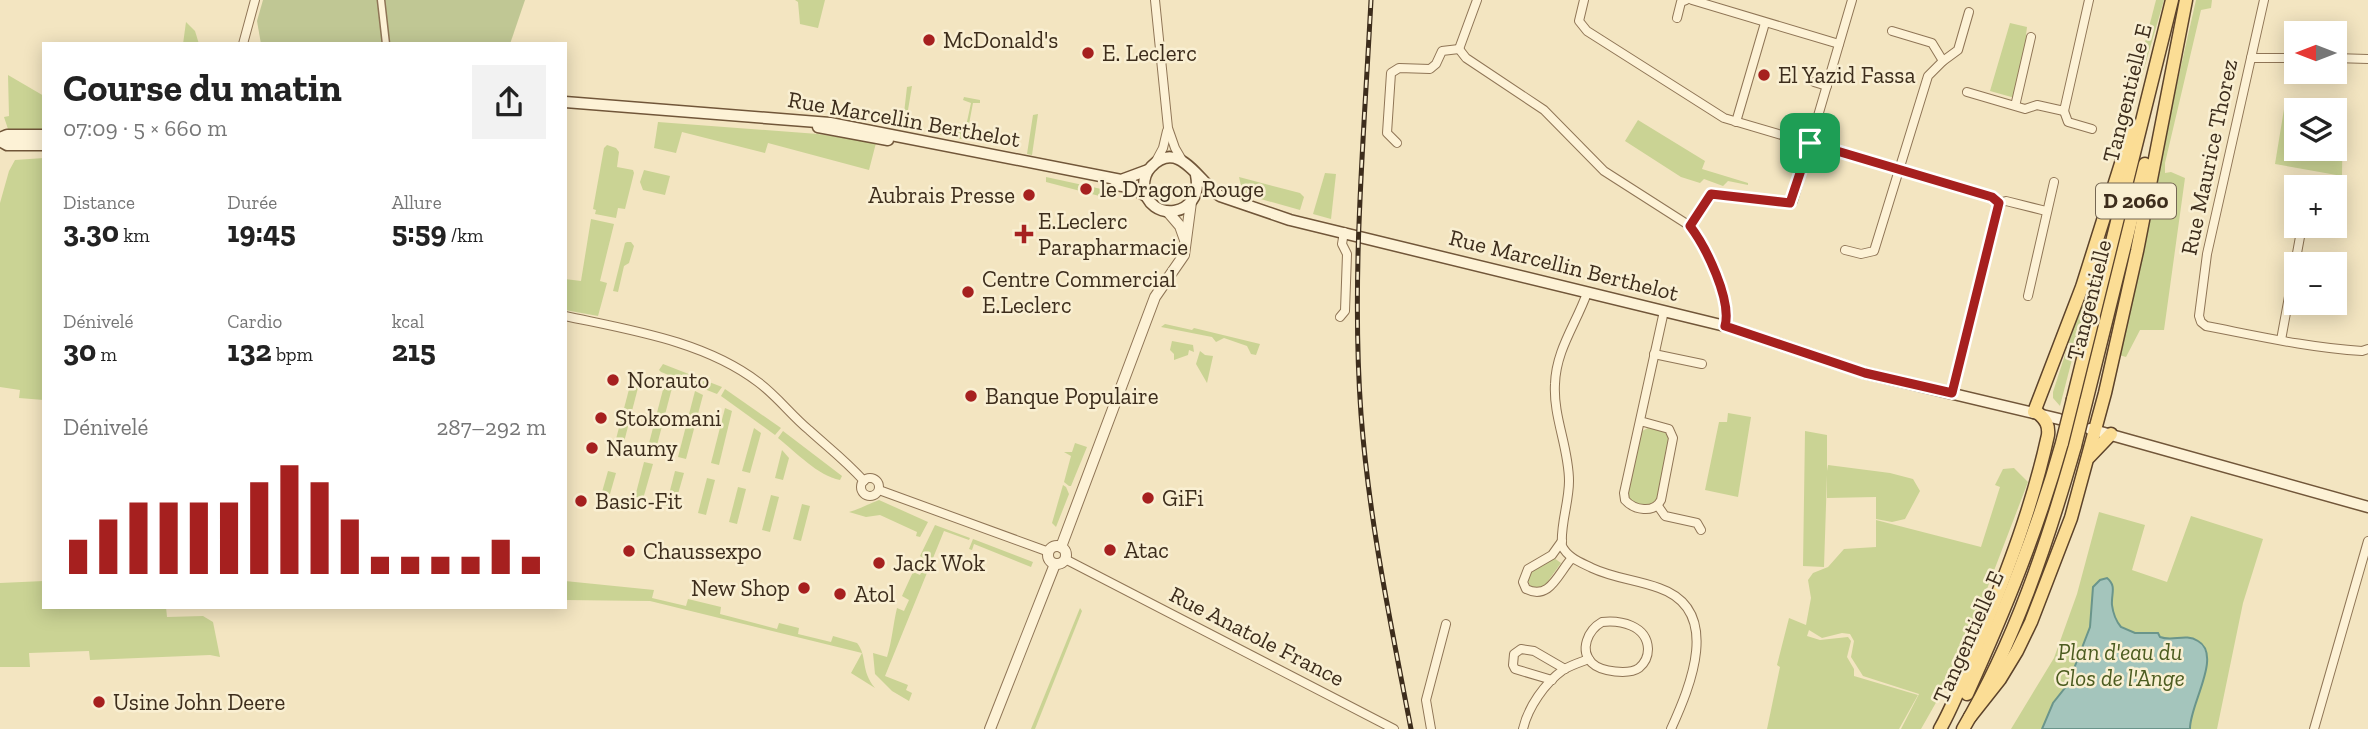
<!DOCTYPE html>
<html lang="fr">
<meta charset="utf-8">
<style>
:root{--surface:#fff;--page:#f2f2f2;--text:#222;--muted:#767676;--accent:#a6201f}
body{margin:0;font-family:"Zilla Slab",serif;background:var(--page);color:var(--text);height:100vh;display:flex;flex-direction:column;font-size:26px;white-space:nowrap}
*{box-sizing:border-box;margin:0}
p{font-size:23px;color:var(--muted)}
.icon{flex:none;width:38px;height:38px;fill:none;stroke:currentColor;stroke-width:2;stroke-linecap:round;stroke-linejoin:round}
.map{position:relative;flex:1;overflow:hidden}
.sheet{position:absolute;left:42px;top:42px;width:525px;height:567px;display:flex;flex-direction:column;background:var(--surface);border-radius:0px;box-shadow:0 4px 18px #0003}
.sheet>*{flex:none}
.needle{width:46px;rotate:270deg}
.controls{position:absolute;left:2284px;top:21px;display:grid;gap:14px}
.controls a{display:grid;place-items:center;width:63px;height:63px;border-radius:0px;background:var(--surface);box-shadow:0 4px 18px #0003;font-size:35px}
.pin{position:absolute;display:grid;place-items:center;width:60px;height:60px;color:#fff;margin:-30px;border-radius:14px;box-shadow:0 4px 10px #0006}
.round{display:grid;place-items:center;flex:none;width:74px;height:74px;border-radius:0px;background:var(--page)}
.overview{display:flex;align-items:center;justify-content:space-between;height:119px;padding:0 21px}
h1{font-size:38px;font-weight:700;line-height:52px}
.stats{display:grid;grid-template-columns:repeat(3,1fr);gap:10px;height:119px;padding:7px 21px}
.stats div{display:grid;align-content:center}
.stats b{font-size:30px;font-weight:700}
.stats small{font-size:19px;font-weight:400}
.stats p{font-size:19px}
.chart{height:196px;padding:14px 21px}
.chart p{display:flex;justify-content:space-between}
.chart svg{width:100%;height:126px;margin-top:7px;stroke:var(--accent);stroke-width:6}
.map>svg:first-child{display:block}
</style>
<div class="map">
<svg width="2368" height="729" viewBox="0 0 2368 729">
<rect width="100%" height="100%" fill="#f3e5c1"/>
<!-- green -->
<g fill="#cad394" fill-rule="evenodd">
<polygon points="795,0 825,0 818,28 800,24 798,2"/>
<polygon points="2156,0 2164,0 2130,117 2126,116"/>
<polygon points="2196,0 2212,0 2211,8 2201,10 2165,163 2165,173 2171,172 2185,178 2164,330 2140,330 2126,357 2119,355 2154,185"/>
<polygon points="186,22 195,31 199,44 183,44"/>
<polygon points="2010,23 2027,27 2026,35 2030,37 2015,98 1990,91"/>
<polygon points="8,75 44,96 44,130 13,131 8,129 4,117 9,116"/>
<path d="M912,86l-6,36c7,9 31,12 43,12 8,0 8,-4 16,-3l6,-28 -8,-3 1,-3 16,3v3h-7l-7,37 -61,-13 -2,-5 4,-35z"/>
<path d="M2285,103h58l-1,73 -67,-12zM2296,110h38v39h-38z"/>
<polygon points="1038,114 1032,155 1027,154 1033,115"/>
<polygon points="1638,120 1705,161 1702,169 1748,183 1748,185 1728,181 1723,186 1704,179 1700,183 1681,177 1625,141"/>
<polygon points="658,122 818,134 876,143 869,170 768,143 765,153 682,132 676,153 654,148"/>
<polygon points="607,145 616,148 619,152 617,167 633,170 634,173 625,209 618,208 616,218 595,214 596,210 593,209 604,148"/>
<polygon points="44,158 44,400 19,398 20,390 0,387 0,203 9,171 15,160"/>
<polygon points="644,170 670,176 665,195 643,190 640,182"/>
<polygon points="1325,173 1336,174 1331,219 1313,214"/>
<polygon points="1046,177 1106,190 1107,198 1046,182"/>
<polygon points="1239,177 1300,193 1304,197 1300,210 1243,194"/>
<polygon points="591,219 614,224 600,281 607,283 598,316 565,310 565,279 581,281"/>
<polygon points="2107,224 2060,406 2053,398 2053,392"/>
<polygon points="627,242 631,242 634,246 629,263 624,266 618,292 613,291 625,243"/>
<polygon points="1165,324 1192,330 1194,328 1260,344 1256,355 1251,354 1247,346 1224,338 1216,342 1212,337 1161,327"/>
<polygon points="1172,341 1193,345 1194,352 1189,350 1188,355 1174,360 1174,354 1170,350"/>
<polygon points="1200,351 1205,355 1213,356 1207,383 1196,364"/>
<polygon points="663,364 722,387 717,394 661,372 659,370"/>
<polygon points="633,374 641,376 624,442 616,439"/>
<polygon points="665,382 673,384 656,449 648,447"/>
<polygon points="725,389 781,428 775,435 721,396"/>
<polygon points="695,391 703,395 686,459 678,457"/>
<polygon points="725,408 732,411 719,465 711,463"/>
<polygon points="1728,413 1751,417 1738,497 1705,490 1719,422 1727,422"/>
<polygon points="1650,427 1666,431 1670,436 1658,497 1656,502 1649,506 1631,502 1628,494 1642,431"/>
<polygon points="754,428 761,433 750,473 742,471"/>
<path d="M783,431l59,45 -2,4c-22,-4 -44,-28 -62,-42z"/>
<polygon points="1805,431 1827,435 1827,471 1828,465 1890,473 1913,479 1920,491 1905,519 1892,522 1876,519 1876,497 1827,498 1827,475 1824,567 1803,566"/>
<polygon points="1075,443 1087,447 1071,486 1069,486 1064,482 1071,456 1064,452 1072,452"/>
<polygon points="782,450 789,458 783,480 775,478"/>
<polygon points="644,462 653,464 643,499 635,497"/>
<polygon points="2014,468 2028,482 1949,688 1942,692 1921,729 1901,729 1919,694 1863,676 1851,657 1854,641 1850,634 1842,633 1822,638 1809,630 1807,636 1820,640 1848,637 1851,641 1847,657 1854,669 1854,676 1918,695 1899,729 1767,729 1780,667 1777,665 1789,618 1806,625 1811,598 1808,580 1813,573 1828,567 1844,549 1876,547 1876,520 1981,547 2000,487 1995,485 2003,469"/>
<polygon points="608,471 616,473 610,494 602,492"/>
<polygon points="675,471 684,473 674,508 666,506"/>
<polygon points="707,478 715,480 706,515 698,513"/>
<polygon points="1063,485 1066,487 1069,494 1056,527 1052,523"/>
<polygon points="738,487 746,489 737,524 729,522"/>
<polygon points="771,495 779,497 770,532 762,530"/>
<path d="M879,500l49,22 -8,15 -4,-1 1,-4 -37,-17 -14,2 -17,-5c10,-3 20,-8 30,-12z"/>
<polygon points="802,504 810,506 801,541 793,539"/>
<polygon points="2099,512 2145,525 2132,570 2167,582 2191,516 2263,539 2243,603 2217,729 2011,729 2054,658 2077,594"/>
<path d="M935,525l35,13 -1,2 -25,-9 -59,145 23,9 -2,5 6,3 -3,8 -17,-10 -17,-17 -2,-21 14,4c5,-16 6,-32 10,-49l7,3 5,-11 -7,-4 11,-24 7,3 7,-15 -7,-4z"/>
<polygon points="973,539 1033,562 1031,567 974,544 972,550 969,549"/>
<polygon points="1554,558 1561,563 1543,588 1531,587 1527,579 1531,571"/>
<polygon points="44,581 44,607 166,607 167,617 203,616 213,622 220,657 210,655 90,660 89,651 29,653 30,667 0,667 0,583"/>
<path d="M565,581l89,9 -2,8 34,8 2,-7 33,8 -1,7 57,15 2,-6 20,5 -1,6 33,8 2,-6 24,7c11,14 3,27 18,45l-24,-15 11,-20 -212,-52 -85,-1z"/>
<polygon points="1080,608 1082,611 1035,729 1031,729"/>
</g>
<!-- cemetery -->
<polygon fill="#c0c794" points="263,0 525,0 510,44 261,44 257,21"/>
<!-- water -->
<path fill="#a4c5bc" stroke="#6a958b" stroke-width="2" d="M2107,578c10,8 4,16 5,27 1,8 4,16 9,22l14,6h23l2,4c13,5 25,-4 38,4 25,14 -9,65 -8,88h-148l11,-26 15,-19 22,-57 3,-40 7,-7z"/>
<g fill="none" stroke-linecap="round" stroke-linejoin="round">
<!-- pedestrian casing -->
<g stroke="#8f7556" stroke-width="9">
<polyline id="pedestrian" points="381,0 386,44"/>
</g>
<!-- minor casing -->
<g stroke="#8f7556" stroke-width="10">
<g id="minor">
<polyline points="1155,0 1168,128 1175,148 1182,160"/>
<polyline points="1584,0 1579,21 1587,31 1724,118 1992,197 1999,203 2006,201 2046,211"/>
<polyline points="1692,0 1839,44"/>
<path d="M2264,0l-57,254 -8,62 2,6 5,4c52,10 104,22 156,25l6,-2"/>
<polyline points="1677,18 1681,2 1686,0"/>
<polyline points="243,44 255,0"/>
<polyline points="1459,49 1466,58 1544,110 1604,171 1690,226 1712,265 1727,311 1725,326"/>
<polyline points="1459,49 1477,0"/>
<polyline points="2251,58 2296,58"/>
<polyline points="2334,58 2368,59"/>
<polyline points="1943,61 1958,50 1969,12"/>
<polyline points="1814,82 1827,86"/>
<polyline points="1967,92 2025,109 2037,105 2064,111 2089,0"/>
<polyline points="2016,102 2031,37"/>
<polyline points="2064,111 2068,122 2092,129"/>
<polyline points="1736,122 1765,23"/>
<polyline points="1397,143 1387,133 1391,73 1399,68 1430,69 1436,64 1442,51 1459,49"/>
<polyline points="1156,161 1163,148 1167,131"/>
<polyline points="1690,226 1711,194 1788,204 1793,201 1852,0"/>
<polyline points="1845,250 1861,254 1874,251 1928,76 1943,61 1932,43 1892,31"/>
<path d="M1587,293c-11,31 -31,57 -32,91 -2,33 14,64 14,97 0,22 -9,44 -7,65 6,12 18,16 30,22 21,10 45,12 67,20 64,22 31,99 12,141"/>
<polyline points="2028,296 2054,182"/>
<path d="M565,316c65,14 139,25 193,66 19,14 33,33 51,48 21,19 36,30 55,51"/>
<polyline points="1340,317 1345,311 1347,254 1342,244 1344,232"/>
<polyline points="2281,340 2302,226"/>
<polyline points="1654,354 1702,364"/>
<polyline points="1952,393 1999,203"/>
<path d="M1640,421l29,8 4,9 -12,62c-7,14 -27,10 -36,0l-1,-7 40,-182"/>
<circle cx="870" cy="487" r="9"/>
<polyline points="879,490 1049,552"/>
<polyline points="1658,506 1665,516 1697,523 1701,530"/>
<path d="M1562,541l-10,14 -24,14 -5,13 3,7c24,12 32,-16 46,-31"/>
<polyline points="1065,559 1394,729"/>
<path d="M1602,622c18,-2 45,3 46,27 0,7 -3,14 -9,19 -10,7 -38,4 -47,-5 -13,-13 -4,-33 10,-41z"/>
<polyline points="1552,680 1515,669 1513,665 1514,654 1521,649 1534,651 1565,669"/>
<polyline points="1431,729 1426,700 1446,624"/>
<path d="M1523,729c5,-22 22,-46 40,-59 8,-5 18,-8 26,-11"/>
<polyline points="2314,729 2368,541"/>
</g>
</g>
<!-- tertiary casing -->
<g stroke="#8f7556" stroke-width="12">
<g id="tertiary">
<polyline points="1168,212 1180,226 1185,240"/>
<circle cx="1057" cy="555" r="9"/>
<polyline points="1061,547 1155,297 1184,255 1191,202"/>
<polyline points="990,729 1055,564"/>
</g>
</g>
<!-- secondary casing -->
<g stroke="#715639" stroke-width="13">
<g id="secondary">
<polyline points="565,102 830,123 1121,180 1148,170"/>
<polyline points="818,127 888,140"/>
<polyline points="0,138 7,135 44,135"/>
<polyline points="0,141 7,145 44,145"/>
<path d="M1196,175c9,43 -49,49 -52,11 0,-7 2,-14 7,-19 28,-30 49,17 69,29l70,24 435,106 140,47 194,46"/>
<polyline points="1116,185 1129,187 1146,196"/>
<polyline points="2090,429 2368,507"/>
</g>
</g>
<!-- primary casing -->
<g stroke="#5c432b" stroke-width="15">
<g id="primary">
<polyline points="2073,399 2172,0"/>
<polyline points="2086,402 2145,164"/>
<polyline points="2034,412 2082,287 2130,135 2138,126"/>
<polyline points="2089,457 2111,434"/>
<path d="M1967,694c38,-84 70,-162 95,-251"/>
<polyline points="1970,717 2000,679 2017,651 2031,622 2071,518 2105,393 2137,251 2186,0"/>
<path d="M1940,729c17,-30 28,-62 41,-94 27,-65 52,-131 67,-200 1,-10 -2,-15 -10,-22"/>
<path d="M1963,729c52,-88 84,-185 112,-283"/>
</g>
</g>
<!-- pedestrian -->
<use href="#pedestrian" stroke="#fdf2d6" stroke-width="6"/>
<!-- minor -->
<use href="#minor" stroke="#fdf2d6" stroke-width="8"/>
<!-- tertiary -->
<use href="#tertiary" stroke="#fdf2d6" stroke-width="10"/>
<!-- secondary -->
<use href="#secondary" stroke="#fdf2d6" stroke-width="10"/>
<!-- primary -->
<use href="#primary" stroke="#fbdd95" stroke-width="12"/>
<!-- rail casing -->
<g stroke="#3d2d1c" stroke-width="5">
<path id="rail" d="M1371,0c-7,137 -20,277 -10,414 8,107 30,211 50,315"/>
</g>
<!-- rail -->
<use href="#rail" stroke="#f9efd2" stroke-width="2.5" stroke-dasharray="8" stroke-linecap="butt"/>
<!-- primary-bridge casing -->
<g stroke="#5c432b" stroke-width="15" stroke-linecap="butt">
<g id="primary-bridge">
<polyline points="2062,443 2073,399"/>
<polyline points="2075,446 2086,402"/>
</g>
</g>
<!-- primary-bridge -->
<use href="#primary-bridge" stroke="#fbdd95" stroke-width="12"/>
</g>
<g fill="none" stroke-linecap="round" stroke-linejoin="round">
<!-- route casing -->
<g stroke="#fff" stroke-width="14">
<path id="route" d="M1810,143l182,54 7,6 -47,190 -87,-20 -140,-47c7,-26 -19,-79 -35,-100l21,-32 79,9z"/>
</g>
<!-- route -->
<use href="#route" stroke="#a6201f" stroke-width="9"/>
</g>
<!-- markers -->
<g fill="#a6201f" stroke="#f9efd2" stroke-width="2.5">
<circle cx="929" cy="40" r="7"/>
<circle cx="1088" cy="53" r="7"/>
<circle cx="1764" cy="75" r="7"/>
<circle cx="1086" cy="189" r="7"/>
<circle cx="1029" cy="195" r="7"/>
<path d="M1020.5 223.5h7v7h7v7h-7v7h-7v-7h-7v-7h7z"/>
<circle cx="968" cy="292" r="7"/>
<circle cx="613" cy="380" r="7"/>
<circle cx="971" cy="396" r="7"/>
<circle cx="601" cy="418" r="7"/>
<circle cx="592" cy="448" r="7"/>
<circle cx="1148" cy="498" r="7"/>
<circle cx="581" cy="501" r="7"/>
<circle cx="1110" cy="550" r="7"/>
<circle cx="629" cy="551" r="7"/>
<circle cx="879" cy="563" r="7"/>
<circle cx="804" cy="588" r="7"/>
<circle cx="840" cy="594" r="7"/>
<circle cx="99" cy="702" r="7"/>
</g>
<g text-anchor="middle" stroke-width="5" stroke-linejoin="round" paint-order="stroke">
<!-- shield labels -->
<rect fill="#f9efd2" stroke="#756753" stroke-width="2" x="2096" y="183.5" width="80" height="35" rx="5"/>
<g font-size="21" font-weight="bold" fill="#3d2d1c">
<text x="2136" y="208">D 2060</text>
</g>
<!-- poi labels -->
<g font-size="23" fill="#3d2d1c" stroke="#f9efd2" text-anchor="start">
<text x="943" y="48">McDonald's</text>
<text x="1102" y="61">E. Leclerc</text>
<text x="1778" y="83">El Yazid Fassa</text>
<text x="1100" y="197">le Dragon Rouge</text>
<text x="1015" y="203" text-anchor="end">Aubrais Presse</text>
<text x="1038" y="229">E.Leclerc<tspan x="1038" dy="26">Parapharmacie</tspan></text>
<text x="982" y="287">Centre Commercial<tspan x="982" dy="26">E.Leclerc</tspan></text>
<text x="627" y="388">Norauto</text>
<text x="985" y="404">Banque Populaire</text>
<text x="615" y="426">Stokomani</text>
<text x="606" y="456">Naumy</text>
<text x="1162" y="506">GiFi</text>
<text x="595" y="509">Basic-Fit</text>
<text x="1124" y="558">Atac</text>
<text x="643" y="559">Chaussexpo</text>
<text x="893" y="571">Jack Wok</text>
<text x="790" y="596" text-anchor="end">New Shop</text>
<text x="854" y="602">Atol</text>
<text x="113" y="710">Usine John Deere</text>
</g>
<!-- street labels -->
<g font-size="23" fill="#3d2d1c" stroke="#f9efd2">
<text transform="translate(2127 93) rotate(-76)" y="8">Tangentielle E</text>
<text transform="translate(904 119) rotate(10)" y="8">Rue Marcellin Berthelot</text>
<text transform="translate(2209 157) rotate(-78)" y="8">Rue Maurice Thorez</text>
<text transform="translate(1564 265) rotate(14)" y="8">Rue Marcellin Berthelot</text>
<text transform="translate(2089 300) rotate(-76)" y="8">Tangentielle</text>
<text transform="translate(1257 636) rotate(27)" y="8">Rue Anatole France</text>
<text transform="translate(1968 637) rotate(-66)" y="8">Tangentielle E</text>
</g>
<!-- park labels -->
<g font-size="23" font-style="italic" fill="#4c5c20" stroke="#f9efd2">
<text x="2120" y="660">Plan d'eau du<tspan x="2120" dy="26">Clos de l'Ange</tspan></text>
</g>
</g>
</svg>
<div class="controls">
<a><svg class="needle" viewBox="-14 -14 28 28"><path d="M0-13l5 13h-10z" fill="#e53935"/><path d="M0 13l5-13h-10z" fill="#767676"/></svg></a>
<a><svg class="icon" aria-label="layers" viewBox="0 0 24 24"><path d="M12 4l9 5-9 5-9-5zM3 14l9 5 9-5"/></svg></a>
<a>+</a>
<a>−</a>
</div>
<div class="pin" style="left:1810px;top:143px;background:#1e9e55"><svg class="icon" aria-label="arrive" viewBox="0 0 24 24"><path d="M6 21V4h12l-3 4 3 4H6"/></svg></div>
<section class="sheet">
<div class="overview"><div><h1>Course du matin</h1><p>07:09 · 5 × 660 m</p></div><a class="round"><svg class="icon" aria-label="share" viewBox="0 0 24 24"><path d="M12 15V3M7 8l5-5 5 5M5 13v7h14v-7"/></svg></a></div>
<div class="stats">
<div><p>Distance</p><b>3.30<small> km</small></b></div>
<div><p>Durée</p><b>19:45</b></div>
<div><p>Allure</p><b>5:59<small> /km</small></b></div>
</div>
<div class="stats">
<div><p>Dénivelé</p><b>30<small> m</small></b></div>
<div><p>Cardio</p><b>132<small> bpm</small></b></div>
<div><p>kcal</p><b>215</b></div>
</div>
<div class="chart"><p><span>Dénivelé</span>287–292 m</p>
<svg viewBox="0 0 160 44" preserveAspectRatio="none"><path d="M5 44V32M15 44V25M25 44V19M35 44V19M45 44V19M55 44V19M65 44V12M75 44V6M85 44V12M95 44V25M105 44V38M115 44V38M125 44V38M135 44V38M145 44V32M155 44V38"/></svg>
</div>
</section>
</div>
